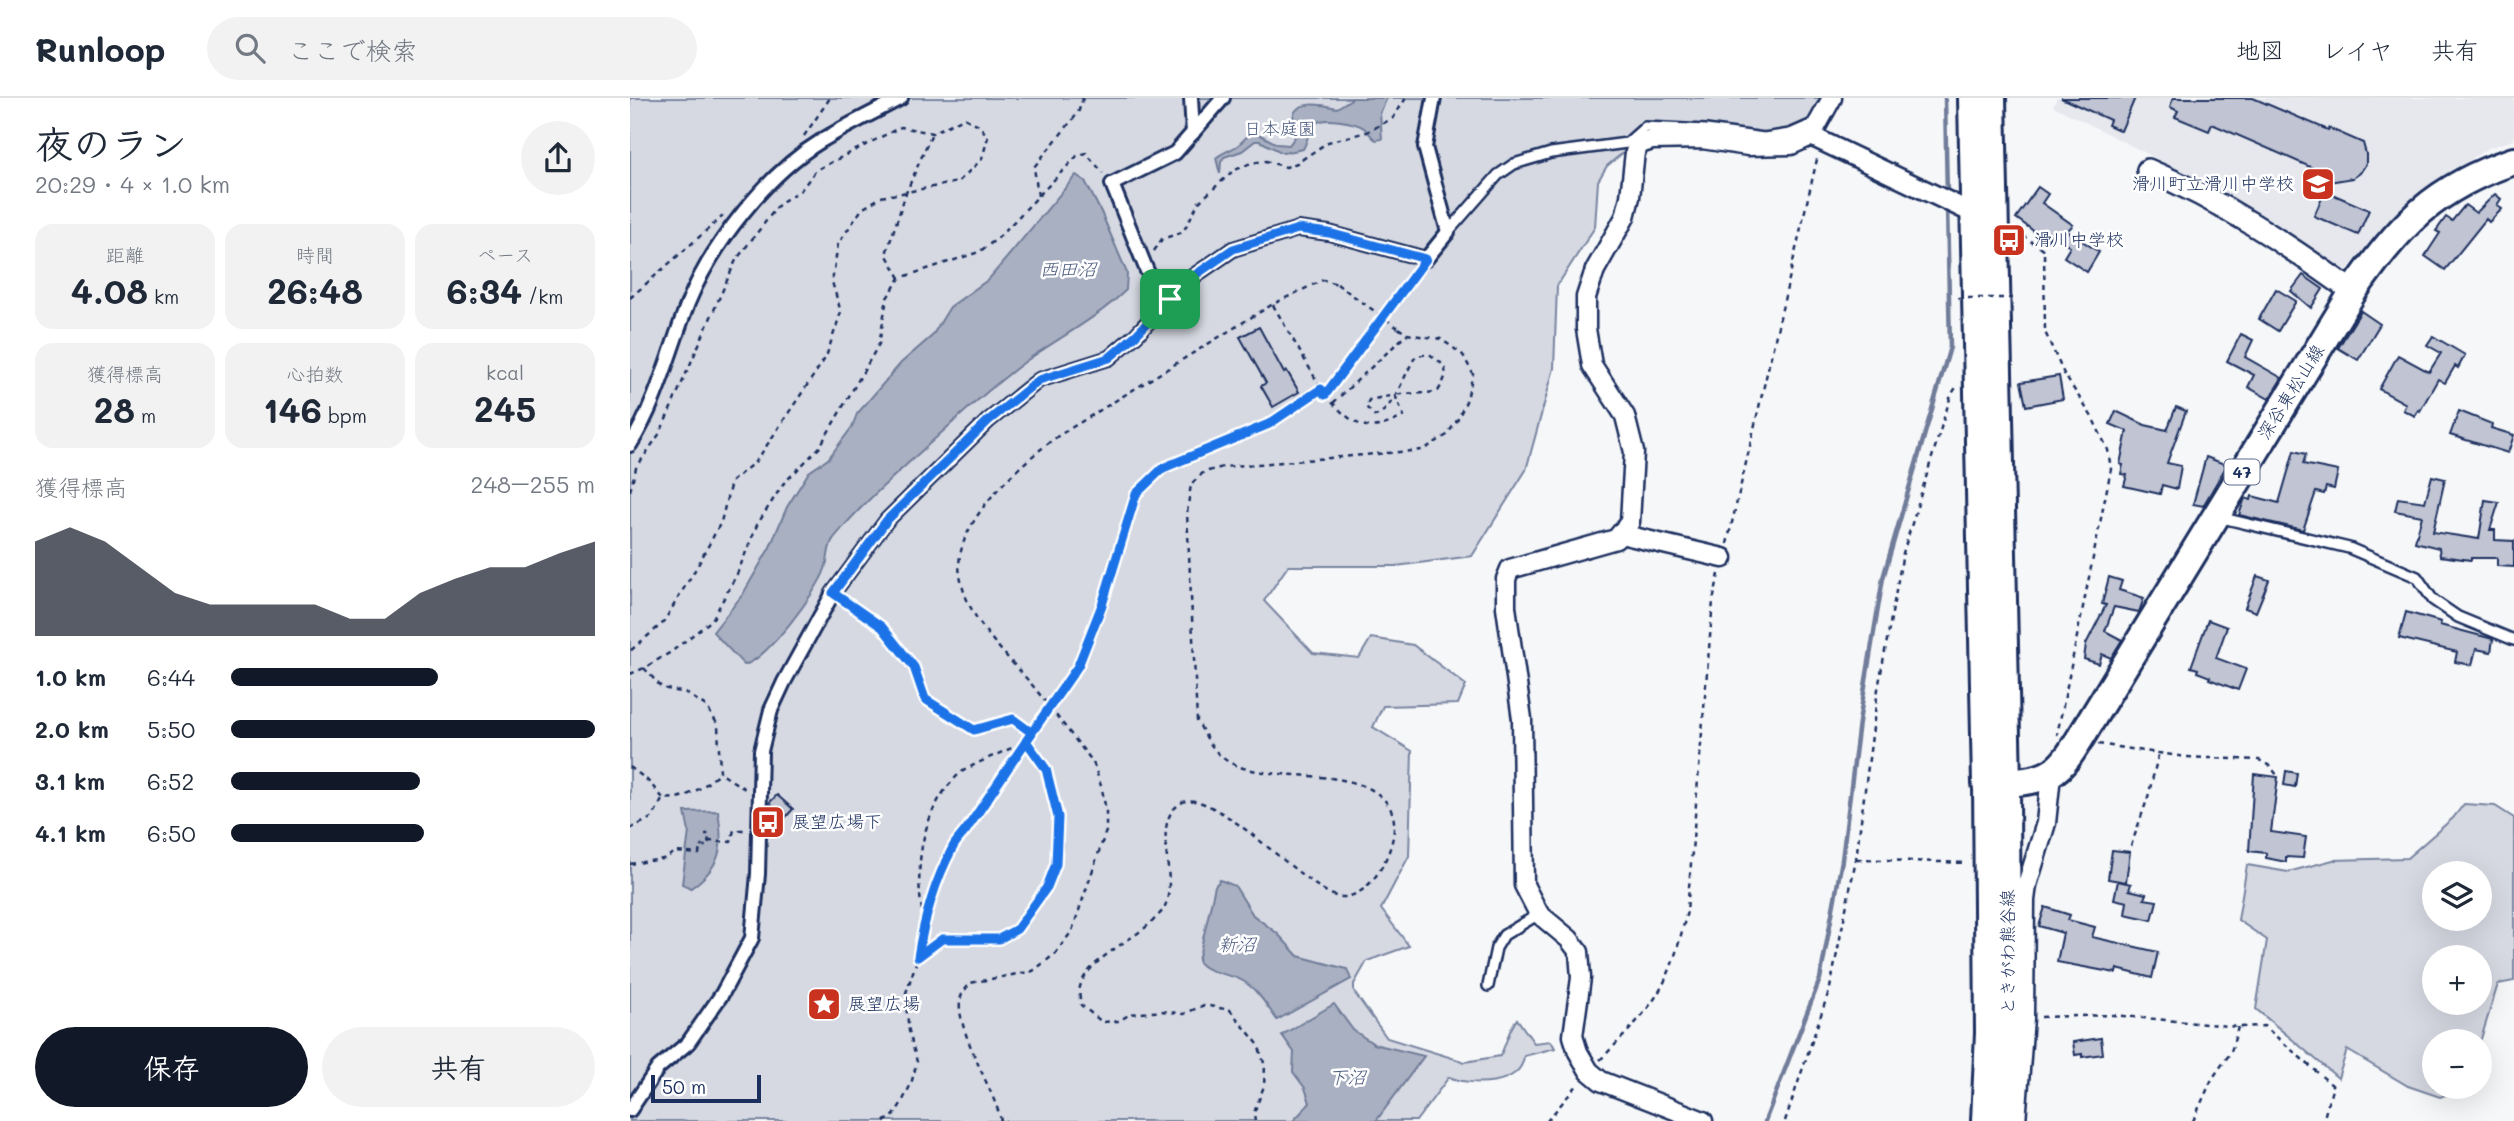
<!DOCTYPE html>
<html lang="ja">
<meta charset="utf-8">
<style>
:root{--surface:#fff;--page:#f2f2f3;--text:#1f2937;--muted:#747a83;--line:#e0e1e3;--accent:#111827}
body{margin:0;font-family:Mali,"Klee One",sans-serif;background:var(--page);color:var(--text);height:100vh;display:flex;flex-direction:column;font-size:26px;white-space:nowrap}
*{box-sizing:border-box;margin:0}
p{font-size:23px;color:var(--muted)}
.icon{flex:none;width:38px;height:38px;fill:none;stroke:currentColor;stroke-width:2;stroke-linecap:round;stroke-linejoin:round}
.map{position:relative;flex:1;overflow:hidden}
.panel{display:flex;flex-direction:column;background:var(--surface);width:630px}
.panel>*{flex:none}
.buttons{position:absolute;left:1792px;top:763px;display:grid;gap:14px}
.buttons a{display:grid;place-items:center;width:70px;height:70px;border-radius:50%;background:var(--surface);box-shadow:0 7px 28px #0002;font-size:35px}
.scale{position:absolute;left:21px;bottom:18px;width:110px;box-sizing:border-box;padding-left:7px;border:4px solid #1b2f5e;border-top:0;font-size:19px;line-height:24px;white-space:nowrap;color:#1b2f5e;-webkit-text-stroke:5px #fff;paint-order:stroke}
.pin{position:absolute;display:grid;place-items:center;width:60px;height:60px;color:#fff;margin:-30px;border-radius:14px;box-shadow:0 4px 10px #0006}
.round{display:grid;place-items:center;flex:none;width:74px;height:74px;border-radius:37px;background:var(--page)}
.head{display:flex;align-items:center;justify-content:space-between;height:119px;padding:0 35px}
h1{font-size:38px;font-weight:800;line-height:52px}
.metrics{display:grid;grid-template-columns:repeat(3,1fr);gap:10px;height:119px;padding:7px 35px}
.metrics div{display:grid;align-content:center;border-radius:18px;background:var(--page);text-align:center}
.metrics b{font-size:35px;font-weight:800}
.metrics small{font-size:19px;font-weight:400}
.metrics p{font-size:19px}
.chart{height:196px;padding:14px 35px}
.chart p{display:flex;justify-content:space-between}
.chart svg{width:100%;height:126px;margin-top:7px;fill:var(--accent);opacity:.7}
.button{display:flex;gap:14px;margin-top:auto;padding:14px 35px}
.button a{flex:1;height:80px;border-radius:42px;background:var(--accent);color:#fff;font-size:28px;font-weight:800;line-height:80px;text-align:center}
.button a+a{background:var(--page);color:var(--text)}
ul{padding:0 35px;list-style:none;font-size:23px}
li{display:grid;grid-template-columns:112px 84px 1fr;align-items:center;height:52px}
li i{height:18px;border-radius:9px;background:var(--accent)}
header{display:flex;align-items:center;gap:42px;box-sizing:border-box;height:98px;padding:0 35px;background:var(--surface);border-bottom:2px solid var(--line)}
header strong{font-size:33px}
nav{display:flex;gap:38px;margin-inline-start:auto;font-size:24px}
.search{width:490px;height:63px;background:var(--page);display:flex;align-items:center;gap:18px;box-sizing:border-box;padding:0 24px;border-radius:38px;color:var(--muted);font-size:26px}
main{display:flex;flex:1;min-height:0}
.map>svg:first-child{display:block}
</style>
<header>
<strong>Runloop</strong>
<div class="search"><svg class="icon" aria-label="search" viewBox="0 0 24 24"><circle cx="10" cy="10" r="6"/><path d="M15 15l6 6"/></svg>ここで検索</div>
<nav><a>地図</a><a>レイヤ</a><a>共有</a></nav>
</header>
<main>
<section class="panel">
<div class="head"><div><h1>夜のラン</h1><p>20:29 · 4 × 1.0 km</p></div><a class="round"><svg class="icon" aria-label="share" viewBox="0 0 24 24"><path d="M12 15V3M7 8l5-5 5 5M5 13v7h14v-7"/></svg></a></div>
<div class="metrics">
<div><p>距離</p><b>4.08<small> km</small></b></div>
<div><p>時間</p><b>26:48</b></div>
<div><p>ペース</p><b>6:34<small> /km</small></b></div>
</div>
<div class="metrics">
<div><p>獲得標高</p><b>28<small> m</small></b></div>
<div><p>心拍数</p><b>146<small> bpm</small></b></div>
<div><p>kcal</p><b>245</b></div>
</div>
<div class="chart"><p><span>獲得標高</span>248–255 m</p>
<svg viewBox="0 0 160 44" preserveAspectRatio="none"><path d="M0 44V11L10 6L20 11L30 20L40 29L50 33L60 33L70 33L80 33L90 38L100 38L110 29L120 24L130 20L140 20L150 15L160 11V44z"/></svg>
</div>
<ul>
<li><b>1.0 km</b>6:44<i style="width:57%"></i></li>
<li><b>2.0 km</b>5:50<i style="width:100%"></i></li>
<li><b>3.1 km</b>6:52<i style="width:52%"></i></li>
<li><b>4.1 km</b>6:50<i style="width:53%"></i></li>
</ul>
<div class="button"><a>保存</a><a>共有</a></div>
</section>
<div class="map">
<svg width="1884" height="1023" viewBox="0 0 1884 1023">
<rect width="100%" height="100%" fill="#f6f7f9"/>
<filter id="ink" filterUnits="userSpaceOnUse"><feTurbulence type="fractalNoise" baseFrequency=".0143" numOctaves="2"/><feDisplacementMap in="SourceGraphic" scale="14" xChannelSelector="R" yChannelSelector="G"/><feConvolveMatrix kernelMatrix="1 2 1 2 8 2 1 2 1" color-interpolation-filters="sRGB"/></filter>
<g filter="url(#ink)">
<!-- built -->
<polygon fill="#e6e8ee" points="1427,0 1884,0 1884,42 1858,50 1789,96 1752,129 1718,171 1711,172 1652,133 1555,75 1423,8"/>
<!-- green -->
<g fill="#d6d9e2" stroke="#7884a0" stroke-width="2" fill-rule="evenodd">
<path d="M0,0h1194l-17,32 -19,10h-154l-9,11 -18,15 -9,15 -3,46 -38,59 -3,82 -28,102 -54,86 -76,10h-108l-24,35 49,52 46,5 12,-20 42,7 53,40 -8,19 -75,2 -10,21 39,24 -3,105 -28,53 28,37 -42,15 -13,23v8l33,46 78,24 35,-6c7,-13 8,-26 17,-37l17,24 17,-2 4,7 -31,8c-3,31 -54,30 -75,21l-33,44h-786z"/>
<path d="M1834,706l31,2 19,12v163l-16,3 -18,58 -46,-1v46h28l-2,3 -20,7 -32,-11 -61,-36 -9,28 -82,-69 11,-69 -29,-20 9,-55 41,7 45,-12 74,-2 46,-40zM1804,775h46v46h-46zM1804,859h46v46h-46z"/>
</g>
<!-- water -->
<g fill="#a9b0c1" stroke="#707c99" stroke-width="2">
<path d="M723,0h34l-7,15 2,26 -6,1c-5,-3 -8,-9 -12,-12 -9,-6 -41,-12 -49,-4 -7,6 -7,17 -12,25l-20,4 -23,-12h-5l-13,10 -18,6 -3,5 -1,12 -4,-16c7,-6 13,-7 21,-12 7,-5 9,-11 18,-14l22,12 12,1 6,-8c1,-7 -2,-11 -2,-17 0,-22 31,-15 44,-12z"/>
<path d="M446,77l9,6 16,31 26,61 -1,17c-30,29 -66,47 -100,71 -39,29 -74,62 -109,94 -29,27 -59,53 -83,83 -7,8 -5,21 -9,31 -7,22 -59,91 -81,96l-31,-33 30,-38 27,-47 17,-40 22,-35 19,-13 24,-32 5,-13 44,-51 31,-27 18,-29 39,-28z"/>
<path d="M88,713c6,36 4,55 -27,77l-9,-4 7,-52 -4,-20z"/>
<path d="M590,782l15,6 18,29 25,19 20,22 49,13 4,10 -74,41c-10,-14 -19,-30 -34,-39 -14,-8 -36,-7 -45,-20l17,-75z"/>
<polygon points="704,906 723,932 744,946 794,958 746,1023 663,1023 680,1005 675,990 663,974 664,954 652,937"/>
</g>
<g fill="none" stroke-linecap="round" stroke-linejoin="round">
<!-- stream -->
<g stroke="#707c99" stroke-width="4.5">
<polyline points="1315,0 1317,98"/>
<polyline points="1135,1023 1190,881 1212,762 1229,624 1253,480 1320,249 1317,107"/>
</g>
</g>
<!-- building -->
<g fill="#c0c4d3" stroke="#1b2f5e" stroke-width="2">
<polygon points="1431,0 1505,0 1491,33 1478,27 1480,22"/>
<polygon points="1543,0 1623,0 1698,32 1699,30 1733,45 1736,56 1736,66 1730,75 1723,80 1699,84 1701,78 1582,26 1579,33 1545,19 1548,13 1540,9"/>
<polygon points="1408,89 1418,96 1412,105 1443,127 1437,133 1469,154 1457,174 1434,159 1440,149 1422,136 1417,143 1386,120"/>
<polygon points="1695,93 1739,112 1728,137 1684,118"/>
<polygon points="1865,96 1871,101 1867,107 1872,111 1859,124 1856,121 1815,172 1795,158 1810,135 1806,133 1816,119 1822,123 1835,107 1846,115"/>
<polygon points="1673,177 1693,191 1681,210 1661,193"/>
<polygon points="1646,191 1666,203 1648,233 1629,221"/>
<polygon points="1731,213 1750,226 1728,262 1708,250"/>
<polygon points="629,229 654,275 657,273 669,294 643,309 631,288 636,285 610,239"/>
<polygon points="1611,236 1623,242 1615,259 1652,280 1639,301 1618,289 1624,277 1597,263"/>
<polygon points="1803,238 1835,257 1828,270 1825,268 1815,285 1808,281 1790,313 1788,312 1785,318 1773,312 1776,306 1749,291 1768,257 1799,274 1811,255 1797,247"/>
<polygon points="1429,278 1433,301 1396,308 1391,284"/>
<polygon points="1546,309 1556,313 1537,365 1551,368 1547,391 1532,387 1530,396 1494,388 1497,377 1491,376 1493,367 1490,366 1497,333 1480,326 1486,313 1515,327 1537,332"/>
<polygon points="1829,313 1862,326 1861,330 1884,337 1878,355 1820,337"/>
<polygon points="1664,353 1676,356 1673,366 1708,373 1704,391 1696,389 1694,396 1686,394 1673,432 1609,417 1615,400 1621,402 1622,398 1649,405"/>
<polygon points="1576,359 1597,367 1573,408 1563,406"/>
<polygon points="1802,378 1815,381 1803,434 1849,441 1855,402 1869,404 1860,432 1865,432 1865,442 1884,443 1884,469 1867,468 1867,460 1841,460 1841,462 1810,458 1809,450 1785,444 1792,418 1765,413 1768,400 1795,404"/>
<polygon points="1627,478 1639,482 1626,514 1615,510"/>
<polygon points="1479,479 1492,483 1489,492 1514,500 1509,514 1484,509 1475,533 1492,542 1481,560 1472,556 1469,566 1454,561 1456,546 1476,507 1472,506"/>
<polygon points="1776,514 1811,524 1810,527 1863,541 1861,554 1846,551 1842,567 1825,564 1827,554 1769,540"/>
<polygon points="1578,522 1597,529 1586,560 1616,571 1608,592 1579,581 1580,579 1567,574 1568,571 1561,569"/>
<polygon points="1656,673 1667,675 1665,689 1654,687"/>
<polygon points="1624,676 1648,679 1641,734 1676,739 1673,760 1656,759 1656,764 1636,760 1636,755 1619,753"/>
<polygon points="147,697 163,711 155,720 139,705"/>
<polygon points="1482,752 1500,754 1496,784 1478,781"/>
<polygon points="1488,783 1501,786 1499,792 1516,796 1514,801 1527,803 1522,822 1495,816 1497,804 1484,801"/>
<polygon points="1415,809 1440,817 1438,822 1465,829 1462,839 1528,854 1522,880 1487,871 1486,875 1427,864 1433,835 1409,828"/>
<polygon points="1471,940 1473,956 1452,959 1452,956 1445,957 1443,944"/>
</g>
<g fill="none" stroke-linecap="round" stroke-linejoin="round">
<!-- service casing -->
<g stroke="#1b2f5e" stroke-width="14">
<g id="service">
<polyline points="818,134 868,77 884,66 921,55 997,45 1015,29 1076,32 1134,40 1160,36 1185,25"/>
<polyline points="1588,419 1719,450 1787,479 1803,502 1828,519 1884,542"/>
<polyline points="858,888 866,850 874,837 909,816"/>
</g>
</g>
<!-- pedestrian casing -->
<g stroke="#1b2f5e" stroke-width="18">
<g id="pedestrian">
<polyline points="561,0 563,35"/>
<polyline points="540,201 524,185 517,173 482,86 545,55 593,0"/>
<path d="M0,347c27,-42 40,-96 58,-142 24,-59 79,-129 133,-162 26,-16 54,-29 80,-43"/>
<polyline points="0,1012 28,970 58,945 92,896 122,840 128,776 131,653 141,612 154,584 203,495 257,422 358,323 409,282 479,260 506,237 555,184 603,151 668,131 699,135 796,161 818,134 795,49 804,0"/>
</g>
</g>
<!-- minor casing -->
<g stroke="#1b2f5e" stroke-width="23">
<g id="minor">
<polyline points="1181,38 1351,119"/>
<polyline points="991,436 1093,460"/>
<polyline points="1073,1023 971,983 959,973 948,954 943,938 951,880 949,854 939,841 909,816 894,787 892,621 876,509 876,481 880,471 986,441 1000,424 1004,354 995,318 962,267 956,231 956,199 965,172 995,119 1000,99 1005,54 1010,46 1022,42 1072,41 1118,48 1161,47 1181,38 1202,0"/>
<polyline points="1386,1023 1394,920 1395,802 1397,787 1416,725 1421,677"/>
</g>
</g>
<!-- tertiary casing -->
<g stroke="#1b2f5e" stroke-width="26">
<path id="tertiary" d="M1518,72c74,31 140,75 205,122"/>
</g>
<!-- secondary casing -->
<g stroke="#1b2f5e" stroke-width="30">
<g id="secondary">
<polyline points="1354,1023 1358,935 1356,686"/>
<polyline points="1373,1023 1378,933 1377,685"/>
</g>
</g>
<!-- primary casing -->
<g stroke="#1b2f5e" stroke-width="32">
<g id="primary">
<path d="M1342,0l14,686c75,-3 71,-9 109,-70l258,-422c45,-66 83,-106 161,-131"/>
<polyline points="1362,0 1377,685"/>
</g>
</g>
<!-- path -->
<g stroke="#1b2f5e" stroke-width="2.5" stroke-dasharray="5 5" stroke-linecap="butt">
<polyline points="174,38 200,0"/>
<polyline points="408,98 404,69 448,15 453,0"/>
<polyline points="1384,132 1414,152 1415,234 1434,276 1462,319 1478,352 1481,371 1427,637"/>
<polyline points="524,153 532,141 553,134 569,104 603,73 621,65 636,63 656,69 667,65 698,44 737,34 763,20 776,0"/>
<polyline points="270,180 256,156 276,95 302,35"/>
<polyline points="0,200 93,118"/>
<polyline points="643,207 695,297 787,172"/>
<path d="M695,297c27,28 40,43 79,21l-9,-21 -26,5 -3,7 9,9c19,-6 30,-44 41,-60l13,-2c19,12 21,18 9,37 -15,4 -28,1 -43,4"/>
<polyline points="703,305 777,236"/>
<polyline points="0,393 6,370 30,335 106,162 150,105 171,92 186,72 271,29 302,35 334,20 349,27 358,39 352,61 328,84 251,99 232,111 208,146 202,184 211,214 196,259 127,362 101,384 91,424 68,467 33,525 0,553"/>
<polyline points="1097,446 1188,57"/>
<polyline points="215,504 252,529 284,569 295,601 344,632 383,621 402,635"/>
<polyline points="14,570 32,590 56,595 76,608 88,627 90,675 118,693"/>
<polyline points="0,576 14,570 41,554 82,522 107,476 127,427 153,386 189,350 233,274 249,246 257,200 270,180 349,154 368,140 447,58 456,55 473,75"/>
<polyline points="429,597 448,568 472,507 506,396 533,370 639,326 691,291"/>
<polyline points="1468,646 1555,659 1629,662 1640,668 1647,677"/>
<path d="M0,669l17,13 16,18c23,3 40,-11 57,-25"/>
<polyline points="0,731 23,719 33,700"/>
<polyline points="78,743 101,744 104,732 114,732"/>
<polyline points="1501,748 1518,699 1529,654"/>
<polyline points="1227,761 1336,765"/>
<polyline points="0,766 33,761 46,754 69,756 70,748 78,748 79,736 75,736"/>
<path d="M288,859l24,-18h57l18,-10 30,-42 9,-23 2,-47 -12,-48 -20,-27c-14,6 -59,24 -68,33 -38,37 -45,96 -34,146"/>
<polyline points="1411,919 1483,917 1608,929 1634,928 1703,988 1693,1023"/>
<path d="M970,962c19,-19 39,-39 55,-62 17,-25 25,-58 32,-87l26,-310 6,-27"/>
<polyline points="254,1023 262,1020 271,1006 281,986 287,964 279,933 275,898 288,859 294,823 308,781 323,747 336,732 411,622"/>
<path d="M371,1023c-6,-30 -49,-97 -40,-124 1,-5 7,-10 9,-14l63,-12 22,-17 17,-23 34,-100v-20l-4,-22 -9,-27c-20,-25 -40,-51 -60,-76 -27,-32 -67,-67 -73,-111 -9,-51 61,-112 98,-139l215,-132 50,-24 14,4"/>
<path d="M625,1023l-1,-8 10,-27 1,-20 -7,-22 -28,-34 -26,-5 -20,9 -20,-3 -34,3 -11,7 -17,1 -21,-17c-1,-6 -3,-15 0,-21 10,-26 50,-43 71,-62 4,-5 11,-10 13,-16 14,-31 -17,-86 18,-104 30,-14 117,80 150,93 36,15 72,-57 58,-85 -23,-49 -121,-24 -162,-48 -16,-9 -23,-26 -32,-41l-10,-208 4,-29 13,-12 19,-5 200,-17 24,-15 11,-16 9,-20 6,-25 -10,-19 -22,-16 -34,-5 -9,-6"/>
<polyline points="917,1023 949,985"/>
<polyline points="1155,1023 1200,890 1226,761 1248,591 1273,455 1321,297 1327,288"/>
<polyline points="1563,1023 1582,981 1601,954 1608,929"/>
</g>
<!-- service -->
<use href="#service" stroke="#fff" stroke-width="9"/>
<!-- pedestrian -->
<use href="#pedestrian" stroke="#fff" stroke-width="12"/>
<!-- minor -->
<use href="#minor" stroke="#fff" stroke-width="18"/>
<!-- tertiary -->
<use href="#tertiary" stroke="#fff" stroke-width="21"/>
<!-- secondary -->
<use href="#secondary" stroke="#fff" stroke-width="24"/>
<!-- primary -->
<use href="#primary" stroke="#fff" stroke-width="26"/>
<!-- path-bridge -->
<g stroke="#1b2f5e" stroke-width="2.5" stroke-dasharray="5 5" stroke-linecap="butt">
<polyline points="707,186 768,230"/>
<polyline points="1328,200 1384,200"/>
<polyline points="411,622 429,597"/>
</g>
</g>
</g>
<g fill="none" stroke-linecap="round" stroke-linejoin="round" filter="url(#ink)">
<!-- route casing -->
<g stroke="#fff" stroke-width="14">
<path id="route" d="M540,201l-34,36 -27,23 -70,22 -51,41 -101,99 -54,73 49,34 32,40 11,32 49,31 39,-11 19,14c-22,31 -42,63 -64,94 -5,8 -12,13 -16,22 -18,34 -28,70 -34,108l24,-18h57l18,-10 30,-42 9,-23 2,-47 -12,-48 -20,-28 52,-75 24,-61 34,-111 27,-26 106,-44 52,-35 4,6 101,-136 -97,-26 -31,-4 -65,20 -48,33 -15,17"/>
</g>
<!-- route -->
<use href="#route" stroke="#1a73e8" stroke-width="9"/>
</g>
<!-- icons -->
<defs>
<g id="school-square" transform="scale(1.75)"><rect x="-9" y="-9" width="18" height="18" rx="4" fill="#c8321e" stroke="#fff"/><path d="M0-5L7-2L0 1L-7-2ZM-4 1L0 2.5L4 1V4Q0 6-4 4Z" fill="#fff"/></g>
<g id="bus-square" transform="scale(1.75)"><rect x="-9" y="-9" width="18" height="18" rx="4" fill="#c8321e" stroke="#fff"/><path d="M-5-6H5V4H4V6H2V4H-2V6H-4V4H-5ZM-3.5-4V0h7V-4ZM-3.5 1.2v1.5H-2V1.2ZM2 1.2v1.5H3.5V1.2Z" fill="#fff"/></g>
<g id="sight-square" transform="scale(1.75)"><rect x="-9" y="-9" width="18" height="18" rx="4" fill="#c8321e" stroke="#fff"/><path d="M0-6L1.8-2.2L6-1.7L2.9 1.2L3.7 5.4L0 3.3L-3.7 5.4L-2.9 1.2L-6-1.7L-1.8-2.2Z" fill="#fff"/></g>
</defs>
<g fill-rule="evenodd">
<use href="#school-square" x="1688" y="86"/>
<use href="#bus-square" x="1379" y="142"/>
<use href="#bus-square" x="138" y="724"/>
<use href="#sight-square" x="194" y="906"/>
</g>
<g text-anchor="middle" stroke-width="5" stroke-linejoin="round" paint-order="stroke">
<!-- shield labels -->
<rect fill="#fff" stroke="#5f6d8e" stroke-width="2" x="1594.5" y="361.5" width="35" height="25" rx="5"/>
<g font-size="16" font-weight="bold" fill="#1b2f5e">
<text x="1612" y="380">47</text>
</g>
<!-- park labels -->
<g font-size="18" fill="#4a5a7f" stroke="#fff">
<text x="650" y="37">日本庭園</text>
</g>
<!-- poi labels -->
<g font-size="18" fill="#1b2f5e" stroke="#fff" text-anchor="start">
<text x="1664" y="92" text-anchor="end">滑川町立滑川中学校</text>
<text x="1404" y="148">滑川中学校</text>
<text x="162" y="730">展望広場下</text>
<text x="218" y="912">展望広場</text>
</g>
<!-- street labels -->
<g font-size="18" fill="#1b2f5e" stroke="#fff">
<text transform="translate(1661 294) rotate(-58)" y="6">深谷東松山線</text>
<text transform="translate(1378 854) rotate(-90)" y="6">ときがわ熊谷線</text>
</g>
<!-- water labels -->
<g font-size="19" font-style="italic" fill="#4d5c81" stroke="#fff">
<text x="438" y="178">西田沼</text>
<text x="607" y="853">新沼</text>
<text x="717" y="986">下沼</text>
</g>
</g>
</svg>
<div class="buttons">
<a><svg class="icon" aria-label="layers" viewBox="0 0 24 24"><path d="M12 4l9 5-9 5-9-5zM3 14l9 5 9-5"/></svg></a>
<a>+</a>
<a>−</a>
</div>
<div class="scale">50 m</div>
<div class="pin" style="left:540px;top:201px;background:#1e9e55"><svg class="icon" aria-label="arrive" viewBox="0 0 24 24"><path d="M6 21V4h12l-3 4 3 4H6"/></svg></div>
</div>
</main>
